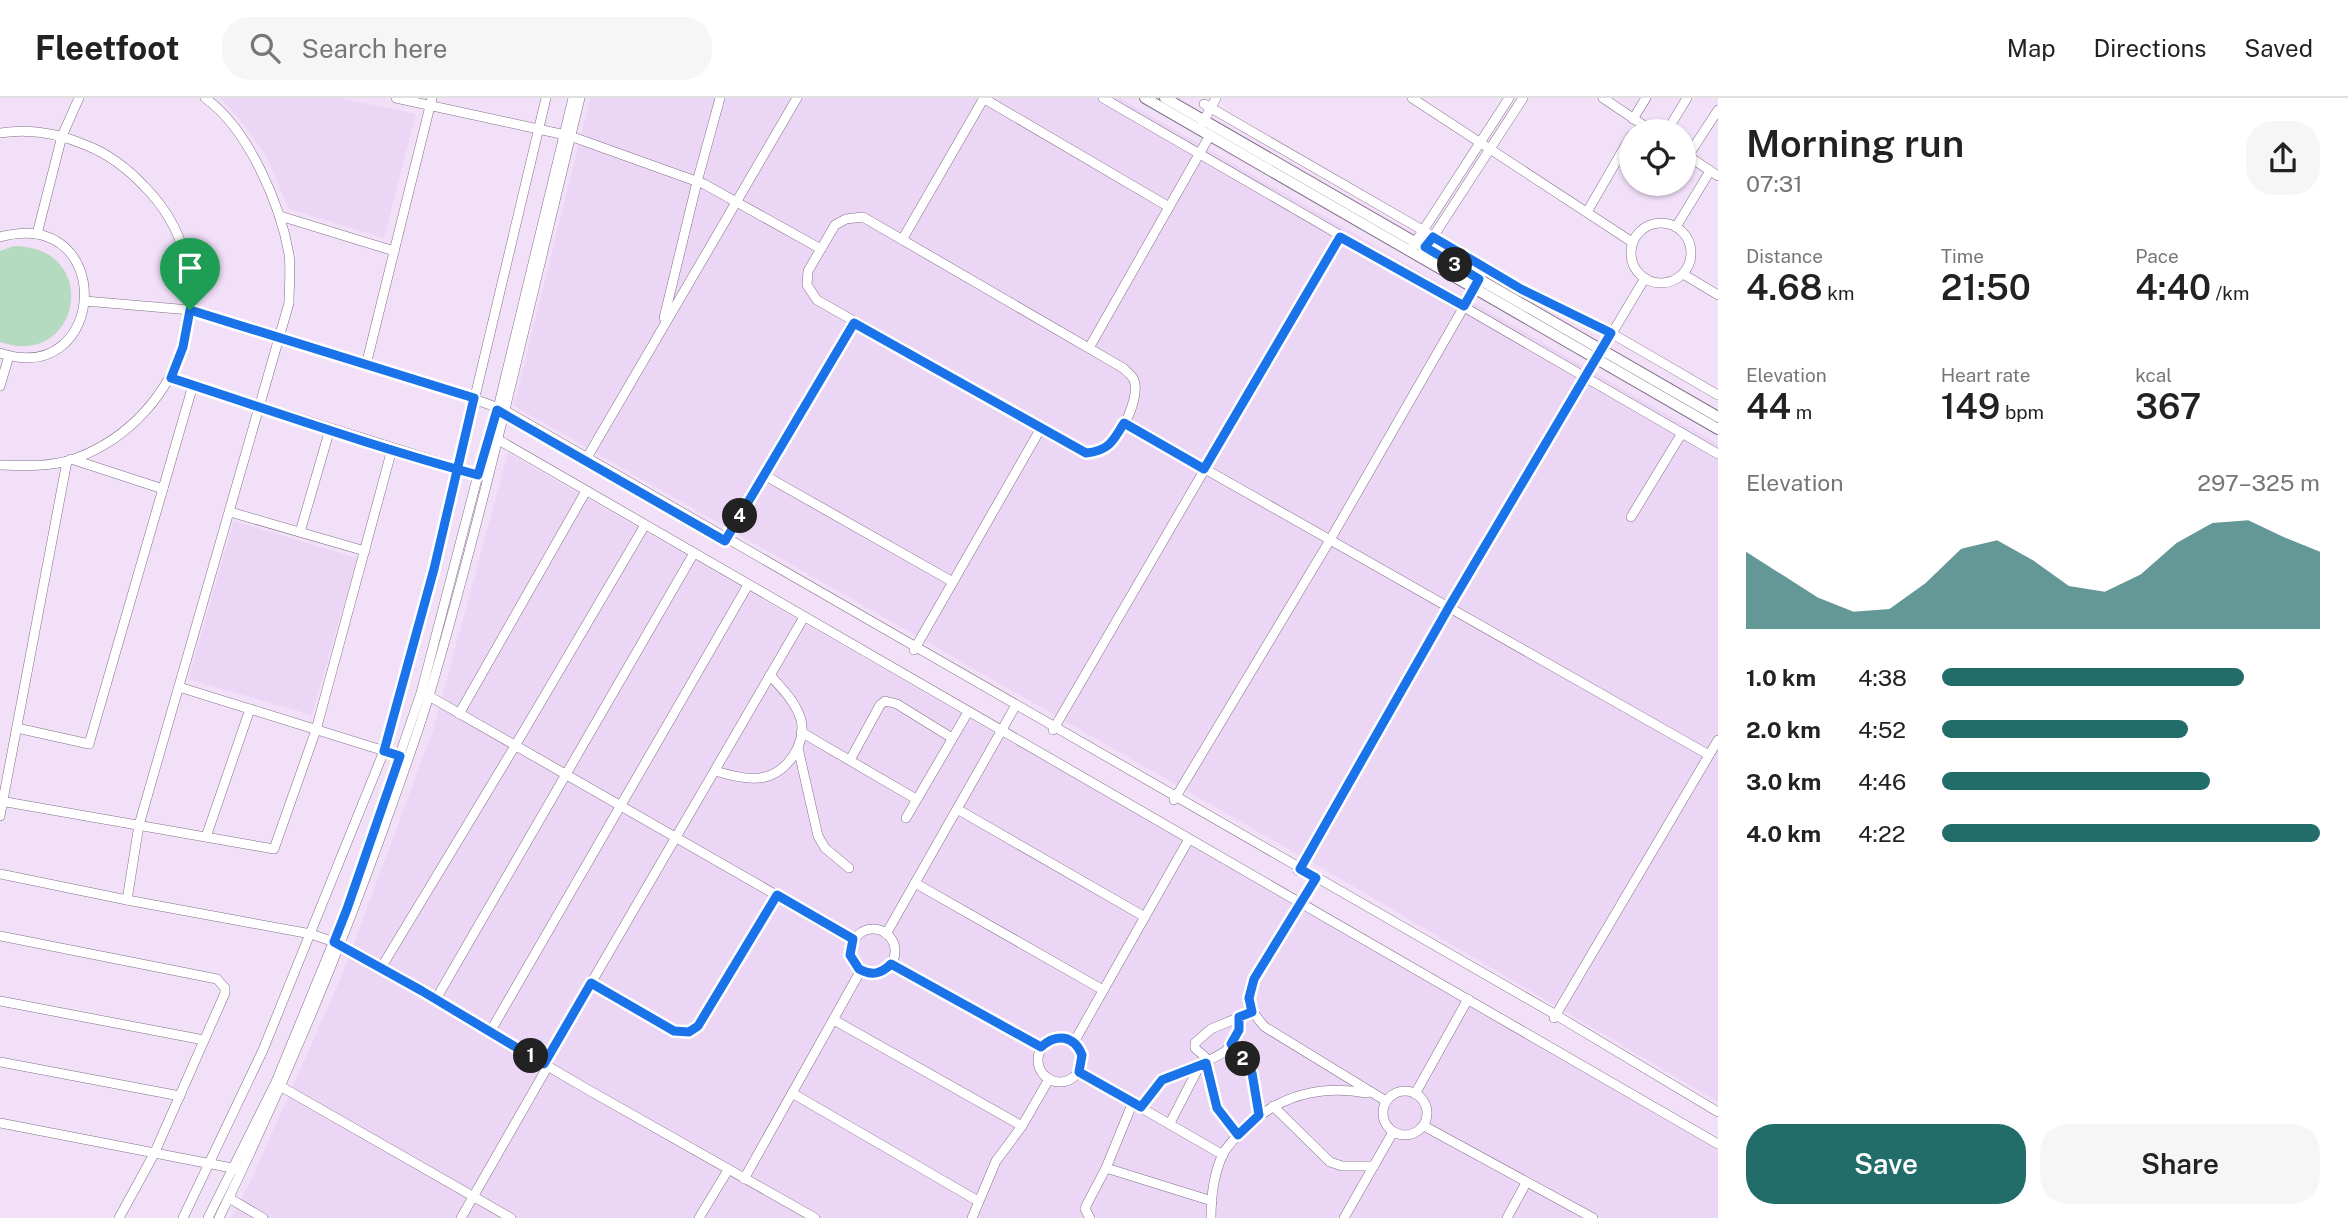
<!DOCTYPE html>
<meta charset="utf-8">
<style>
:root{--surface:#fff;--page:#f6f6f6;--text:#222;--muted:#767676;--line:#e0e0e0;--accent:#226d6a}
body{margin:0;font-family:"Public Sans",sans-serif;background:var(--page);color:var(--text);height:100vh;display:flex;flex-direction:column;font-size:26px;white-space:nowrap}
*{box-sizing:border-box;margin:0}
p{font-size:23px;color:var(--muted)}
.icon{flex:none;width:38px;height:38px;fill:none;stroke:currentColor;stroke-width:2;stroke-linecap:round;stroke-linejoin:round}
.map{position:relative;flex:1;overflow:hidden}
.details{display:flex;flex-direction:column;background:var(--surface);width:630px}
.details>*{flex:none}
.fabs{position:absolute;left:1619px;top:21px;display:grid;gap:14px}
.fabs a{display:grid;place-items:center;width:77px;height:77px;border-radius:50%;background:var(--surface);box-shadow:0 2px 5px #0004;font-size:35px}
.pin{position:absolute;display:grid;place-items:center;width:60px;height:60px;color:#fff;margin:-72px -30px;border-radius:50% 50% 50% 0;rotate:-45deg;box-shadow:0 0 7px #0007}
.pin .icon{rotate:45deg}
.km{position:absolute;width:35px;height:35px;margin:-18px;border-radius:50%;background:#222;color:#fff;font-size:19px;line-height:35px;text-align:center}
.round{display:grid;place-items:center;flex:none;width:74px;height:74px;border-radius:28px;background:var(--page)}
.head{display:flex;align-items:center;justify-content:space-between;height:119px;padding:0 28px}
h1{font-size:38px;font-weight:600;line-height:52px}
.stats{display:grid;grid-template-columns:repeat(3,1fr);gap:10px;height:119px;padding:7px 28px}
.stats div{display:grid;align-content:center}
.stats b{font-size:35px;font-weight:600}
.stats small{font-size:19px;font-weight:400}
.stats p{font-size:19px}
.chart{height:196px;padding:14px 28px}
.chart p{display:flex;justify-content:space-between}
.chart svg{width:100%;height:126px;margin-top:7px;fill:var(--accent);opacity:.7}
.cta{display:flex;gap:14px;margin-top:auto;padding:14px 28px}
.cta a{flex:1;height:80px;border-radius:28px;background:var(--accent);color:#fff;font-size:28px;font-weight:600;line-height:80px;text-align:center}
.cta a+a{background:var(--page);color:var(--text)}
ul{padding:0 28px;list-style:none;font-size:23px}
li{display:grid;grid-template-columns:112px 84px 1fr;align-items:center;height:52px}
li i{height:18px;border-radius:9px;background:var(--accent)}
header{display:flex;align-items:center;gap:42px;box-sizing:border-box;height:98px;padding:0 35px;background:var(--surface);border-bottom:2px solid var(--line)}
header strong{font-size:33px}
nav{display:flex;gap:38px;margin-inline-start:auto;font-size:24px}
.search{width:490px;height:63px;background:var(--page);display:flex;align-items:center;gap:18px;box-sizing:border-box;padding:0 24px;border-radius:28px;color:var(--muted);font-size:26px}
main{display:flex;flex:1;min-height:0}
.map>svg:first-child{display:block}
</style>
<header>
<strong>Fleetfoot</strong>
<div class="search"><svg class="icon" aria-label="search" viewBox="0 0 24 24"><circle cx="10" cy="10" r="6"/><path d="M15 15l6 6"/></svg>Search here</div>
<nav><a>Map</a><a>Directions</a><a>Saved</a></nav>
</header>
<main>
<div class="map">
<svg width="1718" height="1120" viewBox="0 0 1718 1120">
<rect width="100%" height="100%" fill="#f2e0f9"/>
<!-- built -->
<g fill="#ecd6f6">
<polygon points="221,0 340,0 416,16 384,140 289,111 266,58 245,28"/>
<polygon points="590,0 1120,0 1718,346 1718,1004 1341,781 514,308"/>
<polygon points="508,355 1718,1050 1718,1120 231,1120 252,1080 343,875 433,632"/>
<polygon points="234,423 357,460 312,617 188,581"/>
</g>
<!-- green -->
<path fill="#b4dbbf" d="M14,148c89,1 66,124 -14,96v-91z"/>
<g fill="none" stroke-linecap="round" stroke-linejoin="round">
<!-- minor casing -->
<g stroke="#807087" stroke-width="10">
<g id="minor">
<polyline points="396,0 570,38 704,86 821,151"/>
<polyline points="983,0 1169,109"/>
<polyline points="1103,0 1718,356"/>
<polyline points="1412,0 1632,144"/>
<polyline points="1603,0 1652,33"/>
<polyline points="1204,6 1424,133 1521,191 1611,235 1718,297"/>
<polyline points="1633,21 1646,0"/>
<polyline points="1202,26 1216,0"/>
<polyline points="1667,33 1687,0"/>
<path d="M0,35c30,-5 61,1 88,13 22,9 40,23 56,40 88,88 43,232 -70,273 -24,8 -49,7 -74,6"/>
<polyline points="1685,56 1718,78"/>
<polyline points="1688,58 1718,12"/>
<polyline points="1587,114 1631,38"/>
<polyline points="280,118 394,153"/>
<path d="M863,119l260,151c4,4 9,7 11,12 6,17 -11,51 -22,63 -8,8 -16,9 -26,10l-269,-153 -10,-15 1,-14 27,-46 11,-6z"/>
<circle cx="1661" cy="155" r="30"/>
<polyline points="1676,129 1710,73"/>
<polyline points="37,136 62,38 79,0"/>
<path d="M0,139c117,-31 108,152 0,116"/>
<polyline points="902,142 984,0"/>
<polyline points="1431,142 1523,0"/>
<polyline points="1413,148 1509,0"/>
<polyline points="1683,176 1718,197"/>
<polyline points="85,203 190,212 474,301 504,312 1556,917 1718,1014"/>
<polyline points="664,220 697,84 720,0"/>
<polyline points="1089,250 1210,37"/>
<polyline points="366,267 432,0"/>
<polyline points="171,280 483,378"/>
<polyline points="0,288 9,258"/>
<polyline points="1124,325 1709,657"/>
<polyline points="497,341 1718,1046"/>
<polyline points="71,361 163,391"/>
<polyline points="585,363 797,0"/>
<polyline points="764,377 953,484"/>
<polyline points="230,414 365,453"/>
<polyline points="1631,419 1682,335"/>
<polyline points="300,434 330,331"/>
<polyline points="725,443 854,225"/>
<polyline points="914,552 1041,330"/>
<polyline points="179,589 404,659"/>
<polyline points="429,598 853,841"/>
<polyline points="459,616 586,393"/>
<polyline points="17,630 89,646 193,287"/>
<polyline points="1053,632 1340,139"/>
<polyline points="801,634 916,701"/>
<polyline points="798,650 818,738 825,750 849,770"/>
<polyline points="850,662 880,607 885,603 897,606 952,640"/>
<path d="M715,673c30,9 58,15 78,-15 7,-10 11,-24 8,-36 -5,-18 -19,-31 -31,-45"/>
<polyline points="1174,702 1330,442 1477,186"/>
<polyline points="0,703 274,751 316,632 392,351"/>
<polyline points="957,711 1145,819"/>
<polyline points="0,718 67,363"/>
<polyline points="906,720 968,614"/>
<polyline points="206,739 250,611"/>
<polyline points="1298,773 1449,509 1645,180"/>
<polyline points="0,776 127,802 311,836 340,846 585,990 815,1120"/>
<path d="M1316,780l-62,101c-9,21 -4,32 11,48l121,74"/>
<polyline points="915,785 1103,892"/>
<path d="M127,802l12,-75 150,-522c0,-16 2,-33 0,-49 -9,-50 -41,-126 -84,-156"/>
<circle cx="873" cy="853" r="22"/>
<polyline points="886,836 1016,607"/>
<polyline points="0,838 217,881 225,890 225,895 154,1056 119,1120"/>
<polyline points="892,866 1041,949"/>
<polyline points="381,870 515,648 645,427"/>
<polyline points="591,885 674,933 689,934 703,921 777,797"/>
<polyline points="436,901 694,455"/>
<polyline points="0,903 204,942"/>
<polyline points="1554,920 1718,642"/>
<polyline points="834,922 1022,1028"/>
<polyline points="490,934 748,487"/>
<circle cx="1060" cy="962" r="22"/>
<polyline points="1074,944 1189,741"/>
<polyline points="1231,946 1252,975 1259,1017"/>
<polyline points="0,964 180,998"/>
<polyline points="544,966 804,519"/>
<polyline points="1079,974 1223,1057"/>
<polyline points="280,988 511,1120"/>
<circle cx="1405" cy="1015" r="22"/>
<polyline points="792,995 978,1103"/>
<polyline points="1415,996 1468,901"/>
<path d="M1141,1008c7,-9 15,-21 25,-28 26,-16 79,-18 73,-61"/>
<polyline points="1273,1008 1330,1064 1342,1068 1374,1068"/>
<polyline points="0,1025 237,1071"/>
<polyline points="1170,1025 1200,967"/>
<polyline points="1424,1028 1593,1120"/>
<polyline points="1238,1037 1217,1010 1205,959 1195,950 1195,945 1211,931 1252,914"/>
<polyline points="1106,1070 1212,1103"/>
<polyline points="744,1081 861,872"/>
<polyline points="229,1100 263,1120"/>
<polyline points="183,1120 263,952 384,653 434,471 546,0"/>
<polyline points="208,1120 276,984 347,811 421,595 478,377 498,310 573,0"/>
<path d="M219,1120c60,-123 113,-248 160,-377 17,-48 35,-96 50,-145 58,-197 102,-399 151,-598"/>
<polyline points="461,1120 548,968"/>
<polyline points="699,1120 728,1072"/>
<polyline points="972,1120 996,1063 1022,1028 1049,981"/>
<polyline points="1090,1120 1085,1111 1087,1106 1106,1070 1133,1004"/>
<path d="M1211,1120c0,-20 3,-45 12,-64 5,-10 16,-20 24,-28 34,-31 75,-41 120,-33"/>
<polyline points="1344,1120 1393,1034"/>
<polyline points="1507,1120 1526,1085"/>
</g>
</g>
<!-- major casing -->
<g stroke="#807087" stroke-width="12">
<g id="major">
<polyline points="1145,0 1718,331"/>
<polyline points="1165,0 1718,319"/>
</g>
</g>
<!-- minor -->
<use href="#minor" stroke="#fff" stroke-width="9"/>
<!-- major -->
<use href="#major" stroke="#fff" stroke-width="10"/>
</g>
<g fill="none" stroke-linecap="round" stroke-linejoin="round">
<!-- route casing -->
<g stroke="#fff" stroke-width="14">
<path id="route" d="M190,212l284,88 -40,171 -50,182 16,5 -53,153 -13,33 88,49 122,73 47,-81 83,48 15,1 9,-6 79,-131 76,44 -3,16 9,14c13,7 22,5 32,-5l150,83c15,-14 33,-12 41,8l-3,17 62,35 21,-27 44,-17 11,45 21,27 21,-20 -7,-42 -21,-29 8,-14v-13l13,-5 -3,-14 5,-19 62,-101 -16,-9 149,-262 162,-274 -90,-44 -88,-52 -8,10 54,32 -15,27 -124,-69 -136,232 -80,-46c-11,19 -16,28 -38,30l-232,-130 -129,218 -228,-131 -19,65c-104,-28 -205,-64 -307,-97l12,-31 7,-37"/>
</g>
<!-- route -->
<use href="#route" stroke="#1a73e8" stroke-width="9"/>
</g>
</svg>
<div class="fabs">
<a><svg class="icon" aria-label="locate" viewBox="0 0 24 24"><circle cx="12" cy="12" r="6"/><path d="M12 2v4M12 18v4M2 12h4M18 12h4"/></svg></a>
</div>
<div class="pin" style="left:190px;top:212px;background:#1e9e55"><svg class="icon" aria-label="arrive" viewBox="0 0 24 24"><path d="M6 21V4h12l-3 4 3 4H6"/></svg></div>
<b class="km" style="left:531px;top:958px">1</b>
<b class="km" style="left:1243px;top:961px">2</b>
<b class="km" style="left:1455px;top:167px">3</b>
<b class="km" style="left:740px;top:418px">4</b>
</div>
<section class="details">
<div class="head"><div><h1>Morning run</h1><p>07:31</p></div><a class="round"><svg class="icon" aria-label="share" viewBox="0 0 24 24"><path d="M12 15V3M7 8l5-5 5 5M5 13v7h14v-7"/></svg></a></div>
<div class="stats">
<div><p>Distance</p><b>4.68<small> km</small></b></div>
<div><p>Time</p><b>21:50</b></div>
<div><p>Pace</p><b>4:40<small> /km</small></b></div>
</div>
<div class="stats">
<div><p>Elevation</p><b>44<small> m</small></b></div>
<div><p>Heart rate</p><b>149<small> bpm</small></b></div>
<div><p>kcal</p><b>367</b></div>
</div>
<div class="chart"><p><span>Elevation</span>297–325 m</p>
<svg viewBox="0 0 160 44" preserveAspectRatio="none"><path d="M0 44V17L10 25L20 33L30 38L40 37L50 28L60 16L70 13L80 20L90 29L100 31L110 25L120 14L130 7L140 6L150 12L160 17V44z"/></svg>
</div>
<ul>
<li><b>1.0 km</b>4:38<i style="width:80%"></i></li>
<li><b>2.0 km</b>4:52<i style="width:65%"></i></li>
<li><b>3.0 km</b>4:46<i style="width:71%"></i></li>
<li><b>4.0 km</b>4:22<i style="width:100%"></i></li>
</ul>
<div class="cta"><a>Save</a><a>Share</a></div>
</section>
</main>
